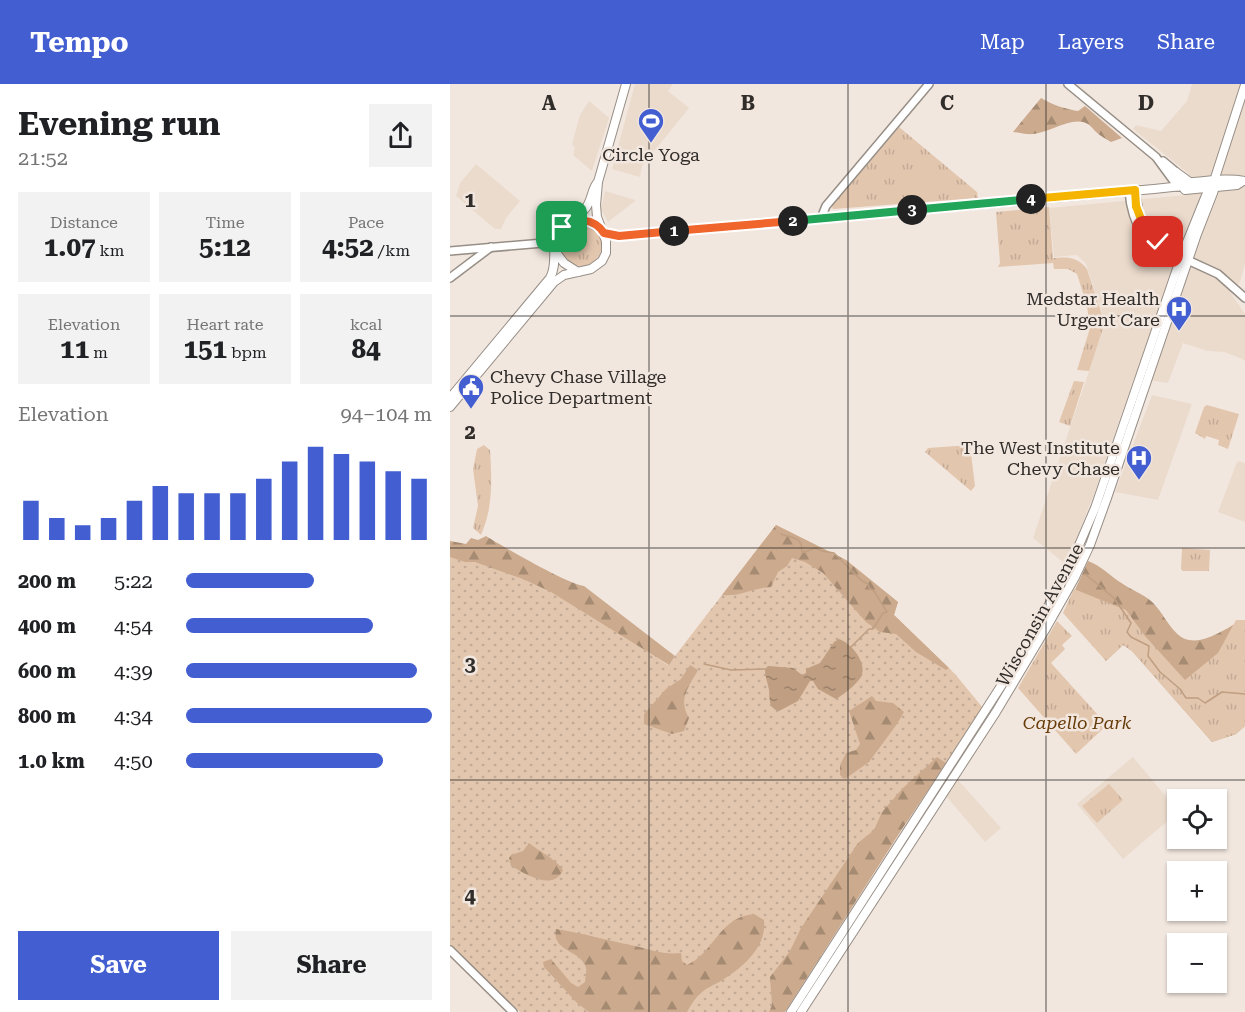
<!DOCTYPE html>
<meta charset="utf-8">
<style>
:root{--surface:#fff;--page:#f2f2f2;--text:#202124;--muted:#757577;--accent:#425ed1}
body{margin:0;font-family:"Roboto Serif",serif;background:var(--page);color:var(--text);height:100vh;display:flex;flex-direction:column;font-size:22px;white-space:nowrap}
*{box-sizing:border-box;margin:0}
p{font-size:20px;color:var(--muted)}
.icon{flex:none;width:33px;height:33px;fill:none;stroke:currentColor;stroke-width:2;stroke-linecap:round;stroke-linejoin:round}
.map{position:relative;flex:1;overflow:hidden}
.details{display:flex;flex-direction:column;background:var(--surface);width:450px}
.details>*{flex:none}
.buttons{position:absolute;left:717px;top:705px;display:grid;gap:12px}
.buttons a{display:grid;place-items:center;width:60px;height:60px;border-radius:0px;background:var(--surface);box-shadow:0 2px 4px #0004;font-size:30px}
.pin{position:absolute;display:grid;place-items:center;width:51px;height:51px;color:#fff;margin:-26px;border-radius:12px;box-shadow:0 3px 9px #0006}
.km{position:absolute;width:30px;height:30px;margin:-15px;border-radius:50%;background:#222;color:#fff;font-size:16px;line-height:30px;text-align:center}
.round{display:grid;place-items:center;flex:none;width:63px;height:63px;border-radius:0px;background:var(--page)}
.summary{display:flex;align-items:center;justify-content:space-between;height:102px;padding:0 18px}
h1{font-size:33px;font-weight:700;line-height:45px}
.metrics{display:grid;grid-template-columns:repeat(3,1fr);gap:9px;height:102px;padding:6px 18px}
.metrics div{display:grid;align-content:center;border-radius:0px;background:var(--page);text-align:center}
.metrics b{font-size:26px;font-weight:700}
.metrics small{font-size:16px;font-weight:400}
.metrics p{font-size:16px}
.chart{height:168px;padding:12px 18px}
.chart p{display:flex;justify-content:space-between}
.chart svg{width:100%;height:108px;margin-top:6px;stroke:var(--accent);stroke-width:6}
.primary-button{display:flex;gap:12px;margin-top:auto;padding:12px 18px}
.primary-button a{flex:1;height:69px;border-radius:0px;background:var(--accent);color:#fff;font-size:24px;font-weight:700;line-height:69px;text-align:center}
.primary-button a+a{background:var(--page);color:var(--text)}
ul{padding:0 18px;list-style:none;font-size:20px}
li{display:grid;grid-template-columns:96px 72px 1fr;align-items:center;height:45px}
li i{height:15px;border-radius:8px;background:var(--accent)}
header{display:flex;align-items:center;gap:36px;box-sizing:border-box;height:84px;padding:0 30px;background:var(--accent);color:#fff}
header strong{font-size:28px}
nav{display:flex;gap:33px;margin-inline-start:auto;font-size:21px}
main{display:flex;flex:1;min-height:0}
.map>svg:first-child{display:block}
</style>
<header>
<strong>Tempo</strong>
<nav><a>Map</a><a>Layers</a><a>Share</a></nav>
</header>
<main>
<section class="details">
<div class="summary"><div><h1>Evening run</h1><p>21:52</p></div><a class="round"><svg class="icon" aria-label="share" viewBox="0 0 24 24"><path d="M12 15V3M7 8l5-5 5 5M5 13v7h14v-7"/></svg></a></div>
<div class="metrics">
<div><p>Distance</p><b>1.07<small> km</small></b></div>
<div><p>Time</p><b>5:12</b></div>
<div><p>Pace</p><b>4:52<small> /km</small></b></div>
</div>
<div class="metrics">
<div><p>Elevation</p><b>11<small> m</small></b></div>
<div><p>Heart rate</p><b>151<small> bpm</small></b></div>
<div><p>kcal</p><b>84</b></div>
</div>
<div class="chart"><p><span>Elevation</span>94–104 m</p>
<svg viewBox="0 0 160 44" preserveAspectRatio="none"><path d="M5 44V28M15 44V35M25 44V38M35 44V35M45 44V28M55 44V22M65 44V25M75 44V25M85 44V25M95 44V19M105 44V12M115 44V6M125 44V9M135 44V12M145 44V16M155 44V19"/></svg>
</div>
<ul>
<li><b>200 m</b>5:22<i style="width:52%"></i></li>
<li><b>400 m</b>4:54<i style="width:76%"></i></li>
<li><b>600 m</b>4:39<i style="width:94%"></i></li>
<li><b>800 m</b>4:34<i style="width:100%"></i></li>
<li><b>1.0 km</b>4:50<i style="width:80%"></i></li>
</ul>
<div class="primary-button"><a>Save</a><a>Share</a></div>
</section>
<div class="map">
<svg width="795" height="928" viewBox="0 0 795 928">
<defs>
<pattern id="grass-dots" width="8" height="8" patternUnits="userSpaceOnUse" patternTransform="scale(1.5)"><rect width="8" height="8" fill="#e3c6ae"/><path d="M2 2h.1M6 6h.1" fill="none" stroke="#c3aa96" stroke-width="1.8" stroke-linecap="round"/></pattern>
<pattern id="forest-firs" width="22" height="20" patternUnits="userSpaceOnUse" patternTransform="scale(1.5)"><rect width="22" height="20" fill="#ccaa8d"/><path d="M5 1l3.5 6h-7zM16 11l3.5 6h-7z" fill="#a68b73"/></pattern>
<pattern id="park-tufts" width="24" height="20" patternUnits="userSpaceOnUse" patternTransform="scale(1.5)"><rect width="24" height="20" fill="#e3c6ae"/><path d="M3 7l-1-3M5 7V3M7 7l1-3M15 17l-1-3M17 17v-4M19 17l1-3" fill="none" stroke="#c3aa96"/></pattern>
<pattern id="water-ripples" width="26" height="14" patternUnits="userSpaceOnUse" patternTransform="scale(1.5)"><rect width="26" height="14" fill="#bf9e81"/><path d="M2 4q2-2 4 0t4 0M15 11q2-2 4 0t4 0" fill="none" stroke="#9c816a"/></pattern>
</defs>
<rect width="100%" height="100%" fill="#f2e7df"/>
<!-- built -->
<g fill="#ebdbcd">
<polygon points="185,0 223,0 218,7 239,24 192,82 190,93 162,85"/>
<polygon points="742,0 795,0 795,180 790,198 780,208 795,230 795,277 792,275 774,268 757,267 733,259 718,299 684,294 644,410 619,473 613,478 583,454 639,287 654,235 636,180 627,171 604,173 599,124 736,111 739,90 683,45 686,41 711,47 737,17"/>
<polygon points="139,17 159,34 142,87 123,71 125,64 122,60 130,31"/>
<polygon points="26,80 70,117 56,134 51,145 45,145 6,112 10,99"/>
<polygon points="155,107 185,116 185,117 158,138 151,125"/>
<polygon points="702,311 742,320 708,416 665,408"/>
<polygon points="789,377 795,379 795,438 768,428 787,378"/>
<polygon points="683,673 727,726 727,729 673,775 627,720"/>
<polygon points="508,696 551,744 535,758 496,712"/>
</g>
<!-- grass -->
<polygon fill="url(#grass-dots)" points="326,441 396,476 448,518 444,531 505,590 533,624 450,748 335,928 70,928 0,861 0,457 40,465 218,581"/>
<!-- forest -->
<g fill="url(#forest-firs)">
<path d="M591,14c12,7 24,11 37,13l7,-5 37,32 -11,4c-5,-3 -11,-6 -16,-11 -2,-2 -4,-5 -7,-7 -16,-10 -42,12 -61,10 -4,0 -9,-2 -14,-2z"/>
<path d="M326,441l70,35 52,42 -4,13 55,53 -3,2 -30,-18 -20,-18 -16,-2 -14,-10 -43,-49 -18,-11 -13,-4 -5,8 -9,6 -7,15c-19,1 -31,10 -49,8z"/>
<path d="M36,452c16,10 83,49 98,50l91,70 -6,9 -118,-73 -28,-13 -48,-17h-10l-15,-5v-16l16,3 5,-6 7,2z"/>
<path d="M638,477c14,5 23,16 35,23 9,6 20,10 28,17 13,11 21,36 38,39 17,3 34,-10 48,-17l8,103 -9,8 -24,8 -80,-91 -9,-6 -17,16 -6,-15 -30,-45z"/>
<path d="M240,581l8,5c-10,18 -20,29 -9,48l-5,13 -12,3 -28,-10v-10l22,-25 15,-10z"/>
<polygon points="422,612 426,617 443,619 454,628 447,640 419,678 395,695 390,691 390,681 396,669 406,666 410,660 399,627"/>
<polygon points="487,673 496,679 450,748 335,928 319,928 322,921 320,893 340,867 351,844 408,759 424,746 432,728 452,705"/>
<path d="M79,759c11,9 27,16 34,27 -10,22 -37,4 -52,-4l-2,-8 2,-3 12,-4z"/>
<path d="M304,830l10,6c3,28 -22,48 -43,61 -7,4 -15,7 -20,12 -6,5 -10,12 -14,19h-98l-12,-9 -33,-36 -1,-5 8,-3 20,24 7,4 7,-5c0,-4 2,-10 1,-14 -4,-18 -35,-16 -30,-39 27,4 53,12 79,17 17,4 28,9 46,7l1,8 5,4c27,-12 32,-48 67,-51z"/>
</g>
<!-- park -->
<g fill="url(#park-tufts)">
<polygon points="449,43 527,108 528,114 383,125 382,122"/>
<path d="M599,123l4,51c14,-1 24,-2 34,11l15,46 5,1 -18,55 -12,-1 13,-42 -3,-22 -10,-32 -9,-5h-14l-1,-6 -55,4 2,-4 -4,-51z"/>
<circle cx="131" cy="161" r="21"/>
<polygon points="624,297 634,298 620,342 609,338"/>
<polygon points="757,321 789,330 778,365 768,361 769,356 756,352 755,355 745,349 754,323"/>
<path d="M34,361l6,5c2,30 3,58 -9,85l-8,-7 5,-22 -5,-37 4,-20z"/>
<polygon points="520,361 525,402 521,407 475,368 478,364"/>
<polygon points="732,464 760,466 759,487 733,487 731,485"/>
<polygon points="624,505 676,526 695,552 735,596 768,569 786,536 795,536 795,642 786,650 762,658 682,567 673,561 656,577 613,529"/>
<polygon points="607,537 622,552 612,561 615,565 601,579 657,641 626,670 568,604"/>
<polygon points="659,700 673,716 647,739 632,722"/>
</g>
<!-- pitch -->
<path fill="#e3c6ae" d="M469,76h3l27,22c-14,15 -38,22 -53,5z"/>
<!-- water -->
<path fill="url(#water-ripples)" d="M389,555c12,4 29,24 22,38 -5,8 -17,17 -25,22l-18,-10 -5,-8h-3l-12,20 -19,10c-11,-3 -9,-11 -10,-21 -1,-7 -4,-13 -4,-21l3,-3 25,2 9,7 4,-2v-4l14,-6 14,-21z"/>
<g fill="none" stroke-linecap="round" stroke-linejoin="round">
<!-- stream -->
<g stroke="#bf9e81" stroke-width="1.5">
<path d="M331,450c14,5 21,2 21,19l13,-5 7,3 12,2 28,28 6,3 1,4 5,3 13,21 -4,1 -10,16h-4l-18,18"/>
<polyline points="635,490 664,514 681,539 677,548 681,553 699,562 698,572 710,588 730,605 736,614 748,614 755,619 772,608 795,610"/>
<polyline points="254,580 281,586 315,585"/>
</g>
<!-- secondary casing -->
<g stroke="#978e86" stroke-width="10">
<g id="secondary">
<polyline points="618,0 706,73 728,103"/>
<polyline points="713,77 725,87 730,97 727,100"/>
<polyline points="685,106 690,135 702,152 731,173 768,190 795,214"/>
<path d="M679,107c2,27 17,68 52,66"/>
<polyline points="371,134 376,122 479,0"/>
<polyline points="0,167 105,158"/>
<polyline points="0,194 41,163"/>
<polyline points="0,866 63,928"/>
</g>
</g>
<!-- primary casing -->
<g stroke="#978e86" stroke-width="10">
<g id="primary">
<polyline points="726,88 741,99"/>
<polyline points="732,102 735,106 787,101 793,97"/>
<polyline points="122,137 137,137 152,146"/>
<path d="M154,149l15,3 535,-47 28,-3 2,-3c20,-1 41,-6 61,-2"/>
<polyline points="105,167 114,179 128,188"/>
<path d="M0,314l100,-120c8,-14 1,-29 7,-43 5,-12 19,-17 28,-26 7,-8 6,-18 12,-26"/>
<polyline points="0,323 104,198 114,191 141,185 152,177 156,169 156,157 147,133 146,121 148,98 176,0"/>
<polyline points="341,928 562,585 617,489 645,424 731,173 759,104 764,97 795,1"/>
<polyline points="351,928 546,628 595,546 625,493 640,461 657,414 747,150 763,109 765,103 764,97"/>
</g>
</g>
<!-- secondary -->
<use href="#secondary" stroke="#fff" stroke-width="7"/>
<!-- primary -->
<use href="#primary" stroke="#fff" stroke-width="8"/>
</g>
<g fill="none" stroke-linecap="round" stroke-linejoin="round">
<!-- split-1 casing -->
<g stroke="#fff" stroke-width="12">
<path id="split-1" d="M112,143c14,-10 32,-9 42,6l15,3 55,-5"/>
</g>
<!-- split-2 casing -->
<g stroke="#fff" stroke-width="12">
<polyline id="split-2" points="224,147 343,137"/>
</g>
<!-- split-3 casing -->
<g stroke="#fff" stroke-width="12">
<polyline id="split-3" points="343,137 462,126"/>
</g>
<!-- split-4 casing -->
<g stroke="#fff" stroke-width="12">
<polyline id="split-4" points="462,126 581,115"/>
</g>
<!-- split-5 casing -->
<g stroke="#fff" stroke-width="12">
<polyline id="split-5" points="581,115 685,106 686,122"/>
</g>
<!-- split-6 casing -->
<g stroke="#fff" stroke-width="12">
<polyline id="split-6" points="686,122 694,143 708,158"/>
</g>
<!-- split-1 -->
<use href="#split-1" stroke="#f0652b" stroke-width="8"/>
<!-- split-2 -->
<use href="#split-2" stroke="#f0652b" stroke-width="8"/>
<!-- split-3 -->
<use href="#split-3" stroke="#22a559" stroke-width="8"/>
<!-- split-4 -->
<use href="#split-4" stroke="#22a559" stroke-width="8"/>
<!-- split-5 -->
<use href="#split-5" stroke="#f5b400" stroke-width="8"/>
<!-- split-6 -->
<use href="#split-6" stroke="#f5b400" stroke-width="8"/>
</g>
<!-- grid -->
<path fill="none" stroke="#312d2a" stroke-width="1.5" stroke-opacity="0.55" d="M199,0v928M398,0v928M596,0v928M0,232h795M0,464h795M0,696h795"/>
<!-- icons -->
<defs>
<g id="stadium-pin" transform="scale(1.35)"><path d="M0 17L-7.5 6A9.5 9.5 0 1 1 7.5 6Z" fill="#425ed1" stroke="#f2e7df"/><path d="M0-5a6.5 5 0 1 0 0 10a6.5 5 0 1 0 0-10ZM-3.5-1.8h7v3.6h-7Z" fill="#fff"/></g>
<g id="hospital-pin" transform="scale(1.35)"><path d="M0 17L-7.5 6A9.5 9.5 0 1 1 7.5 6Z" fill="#425ed1" stroke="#f2e7df"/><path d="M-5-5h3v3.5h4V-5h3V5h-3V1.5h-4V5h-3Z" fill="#fff"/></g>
<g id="civic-pin" transform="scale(1.35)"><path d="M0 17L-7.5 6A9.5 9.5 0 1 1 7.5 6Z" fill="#425ed1" stroke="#f2e7df"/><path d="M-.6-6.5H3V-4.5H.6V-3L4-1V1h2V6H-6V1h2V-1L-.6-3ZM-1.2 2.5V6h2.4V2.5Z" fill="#fff"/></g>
</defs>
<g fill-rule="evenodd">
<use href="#stadium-pin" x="201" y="37"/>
<use href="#hospital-pin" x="729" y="225"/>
<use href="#civic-pin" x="21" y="303"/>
<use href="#hospital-pin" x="689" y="374"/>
</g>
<g text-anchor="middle" stroke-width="5" stroke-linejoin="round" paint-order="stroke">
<!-- poi labels -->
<g font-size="18" fill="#312d2a" stroke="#f2e7df" text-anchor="end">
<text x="201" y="77" text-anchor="middle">Circle Yoga</text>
<text x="710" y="221">Medstar Health<tspan x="710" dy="21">Urgent Care</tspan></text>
<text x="40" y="299" text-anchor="start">Chevy Chase Village<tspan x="40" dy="21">Police Department</tspan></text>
<text x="670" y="370">The West Institute<tspan x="670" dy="21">Chevy Chase</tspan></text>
</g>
<!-- street labels -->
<g font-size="18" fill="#312d2a" stroke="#f2e7df">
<text transform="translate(590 531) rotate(-61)" y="6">Wisconsin Avenue</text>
</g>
<!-- park labels -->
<g font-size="18" font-style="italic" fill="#683c0a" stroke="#f2e7df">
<text x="627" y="645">Capello Park</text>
</g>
</g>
<g font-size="20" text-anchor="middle" font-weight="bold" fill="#312d2a" stroke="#f2e7df" stroke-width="5" stroke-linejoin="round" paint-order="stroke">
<text x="99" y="26">A</text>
<text x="298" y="26">B</text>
<text x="497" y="26">C</text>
<text x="696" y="26">D</text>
<text x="20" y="123">1</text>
<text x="20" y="355">2</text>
<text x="20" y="587">3</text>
<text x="20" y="819">4</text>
</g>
</svg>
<div class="buttons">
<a><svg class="icon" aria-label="locate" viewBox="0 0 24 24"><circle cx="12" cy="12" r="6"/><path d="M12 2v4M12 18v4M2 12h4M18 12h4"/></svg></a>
<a>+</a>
<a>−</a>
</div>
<div class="pin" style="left:112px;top:143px;background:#1e9e55"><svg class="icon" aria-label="arrive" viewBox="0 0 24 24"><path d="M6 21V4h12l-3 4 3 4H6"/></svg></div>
<div class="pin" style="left:708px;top:158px;background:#d93025"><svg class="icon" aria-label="check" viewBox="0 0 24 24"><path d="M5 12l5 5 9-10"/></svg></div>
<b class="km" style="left:224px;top:147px">1</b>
<b class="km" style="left:343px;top:137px">2</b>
<b class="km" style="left:462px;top:126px">3</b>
<b class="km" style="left:581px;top:115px">4</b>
</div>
</main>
